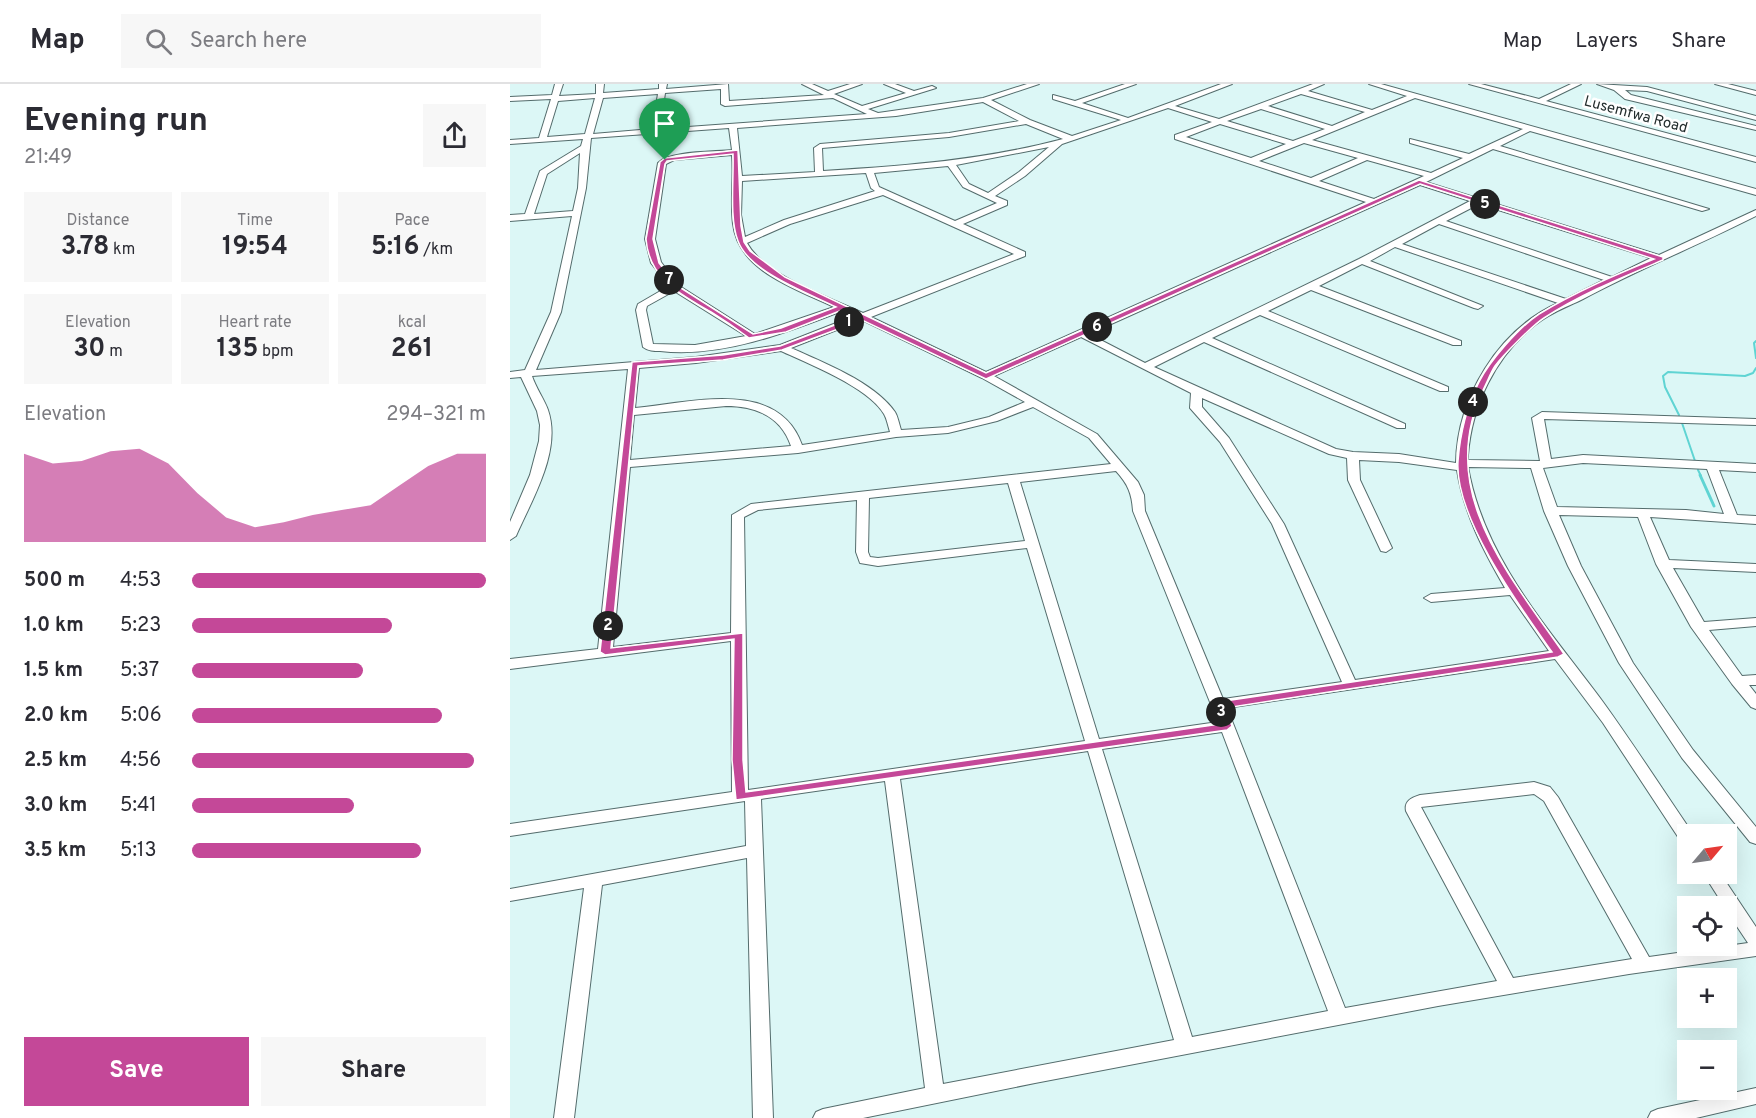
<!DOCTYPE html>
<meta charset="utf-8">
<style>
:root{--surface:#fff;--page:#f7f7f7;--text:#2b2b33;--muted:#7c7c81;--line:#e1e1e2;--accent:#c44898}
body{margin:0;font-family:Overpass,sans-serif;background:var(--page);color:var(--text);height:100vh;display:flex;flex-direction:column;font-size:22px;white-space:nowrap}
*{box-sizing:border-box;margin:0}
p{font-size:20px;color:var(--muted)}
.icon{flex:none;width:33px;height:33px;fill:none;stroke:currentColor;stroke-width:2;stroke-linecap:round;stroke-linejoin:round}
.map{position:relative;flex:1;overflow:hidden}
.details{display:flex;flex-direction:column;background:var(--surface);width:510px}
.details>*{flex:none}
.needle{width:39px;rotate:61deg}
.controls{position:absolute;left:1167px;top:740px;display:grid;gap:12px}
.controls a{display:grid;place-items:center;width:60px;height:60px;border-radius:0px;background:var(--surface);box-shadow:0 6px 24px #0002;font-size:30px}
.pin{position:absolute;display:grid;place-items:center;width:51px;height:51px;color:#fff;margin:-62px -26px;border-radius:50% 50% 50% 0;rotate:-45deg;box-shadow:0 0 6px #0007}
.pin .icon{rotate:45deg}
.km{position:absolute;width:30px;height:30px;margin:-15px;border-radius:50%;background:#222;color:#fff;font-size:16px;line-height:30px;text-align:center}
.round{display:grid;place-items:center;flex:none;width:63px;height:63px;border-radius:0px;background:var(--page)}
.head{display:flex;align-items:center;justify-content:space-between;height:102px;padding:0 24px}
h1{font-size:33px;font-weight:700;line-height:45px}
.metrics{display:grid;grid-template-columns:repeat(3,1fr);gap:9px;height:102px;padding:6px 24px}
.metrics div{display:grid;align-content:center;border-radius:0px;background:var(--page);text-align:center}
.metrics b{font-size:26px;font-weight:700}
.metrics small{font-size:16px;font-weight:400}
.metrics p{font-size:16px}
.chart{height:168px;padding:12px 24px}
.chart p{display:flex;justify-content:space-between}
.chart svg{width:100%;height:108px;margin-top:6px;fill:var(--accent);opacity:.7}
.action{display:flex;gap:12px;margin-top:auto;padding:12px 24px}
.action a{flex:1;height:69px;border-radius:0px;background:var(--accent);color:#fff;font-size:24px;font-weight:700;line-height:69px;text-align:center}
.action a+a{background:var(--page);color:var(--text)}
ul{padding:0 24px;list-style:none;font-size:20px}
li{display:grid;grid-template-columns:96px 72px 1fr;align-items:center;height:45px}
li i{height:15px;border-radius:8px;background:var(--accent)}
header{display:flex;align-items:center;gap:36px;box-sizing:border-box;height:84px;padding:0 30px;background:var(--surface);border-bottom:2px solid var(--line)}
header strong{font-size:28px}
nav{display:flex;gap:33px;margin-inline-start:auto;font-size:21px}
.search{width:420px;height:54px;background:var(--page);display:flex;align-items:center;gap:15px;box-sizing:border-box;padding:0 21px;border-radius:0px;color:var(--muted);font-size:22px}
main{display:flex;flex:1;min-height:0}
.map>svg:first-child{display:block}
</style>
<header>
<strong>Map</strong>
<div class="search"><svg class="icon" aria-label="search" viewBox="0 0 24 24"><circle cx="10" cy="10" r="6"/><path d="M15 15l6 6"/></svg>Search here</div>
<nav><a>Map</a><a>Layers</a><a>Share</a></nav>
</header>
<main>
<section class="details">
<div class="head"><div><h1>Evening run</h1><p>21:49</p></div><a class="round"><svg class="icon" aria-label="share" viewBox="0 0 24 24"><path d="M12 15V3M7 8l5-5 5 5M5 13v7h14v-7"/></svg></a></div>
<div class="metrics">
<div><p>Distance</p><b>3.78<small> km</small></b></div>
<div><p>Time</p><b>19:54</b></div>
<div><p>Pace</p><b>5:16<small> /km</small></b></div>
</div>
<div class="metrics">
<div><p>Elevation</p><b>30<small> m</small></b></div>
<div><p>Heart rate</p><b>135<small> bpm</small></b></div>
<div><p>kcal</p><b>261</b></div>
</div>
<div class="chart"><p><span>Elevation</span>294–321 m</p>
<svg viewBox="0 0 160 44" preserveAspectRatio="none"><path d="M0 44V8L10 12L20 11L30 7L40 6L50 12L60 24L70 34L80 38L90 36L100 33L110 31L120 29L130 21L140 13L150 8L160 8V44z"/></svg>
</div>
<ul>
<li><b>500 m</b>4:53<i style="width:100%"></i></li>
<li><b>1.0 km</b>5:23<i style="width:68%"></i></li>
<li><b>1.5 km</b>5:37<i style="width:58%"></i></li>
<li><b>2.0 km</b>5:06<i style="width:85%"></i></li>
<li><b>2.5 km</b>4:56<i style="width:96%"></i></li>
<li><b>3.0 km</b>5:41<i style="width:55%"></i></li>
<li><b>3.5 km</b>5:13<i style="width:78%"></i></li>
</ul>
<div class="action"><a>Save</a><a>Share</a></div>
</section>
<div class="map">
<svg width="1246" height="1034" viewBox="0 0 1246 1034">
<rect width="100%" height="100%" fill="#dcf7f6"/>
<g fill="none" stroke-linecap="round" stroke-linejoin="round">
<!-- stream-far1 -->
<g stroke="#5fd4d3" stroke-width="2">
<polyline points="1246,257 1244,259 1246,274"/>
<polyline points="1169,331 1155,303 1153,292 1158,288 1235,292 1243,289 1246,284"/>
<polyline points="1172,339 1185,377"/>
<polyline points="1188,386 1191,392"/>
</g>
<!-- stream -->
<polyline stroke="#5fd4d3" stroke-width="3" points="1190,391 1204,422"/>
<!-- minor casing -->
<g stroke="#546c6c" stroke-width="2">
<g id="minor">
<path d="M45,0h8l-4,12 37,-2v-10h8l-1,9 56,-4v-5h8l-1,5 62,-5 1,17 95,-6 -22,-11h10l16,7 22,-7h12l-28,10 28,12 44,-13 -22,-9h11l19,7 18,-5 4,2 -68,21 10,4 105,-15 44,-14h12l-48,16 39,20 42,16 49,-16 -68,-21v-4l22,6 50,-17h11l-54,19 46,15 93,-34h11l-57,22 44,13 94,-35h11l-16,7 64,19 35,-14 -38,-12h12l375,105v6l-226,-64 -30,15 209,63 -7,2 -209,-62 -67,33 233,73 97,-45v6c-57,29 -117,53 -173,83 -16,8 -34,14 -48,26 -40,32 -63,80 -67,130v5l72,1 -8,-43 10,-6 214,7v6l-212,-6 7,40 32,-4 173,9v8l-37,-2 18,45 19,1v8l-106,-7 19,43 87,4v8l-83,-4 31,54 52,-4v8l-47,4 33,46 14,-1v10h-7l7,9v15l-5,-2 -19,-23 -41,-57 -35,-63 -18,-47 -79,-2 22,51 52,97 60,87 63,77v17l-6,-2 -68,-84 -63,-95 -51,-97 -24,-55 -13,-43 -63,-1c16,92 81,162 135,235 31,43 60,88 90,132h-5v11l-6,-2 -79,-120 -48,-64 -328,49 118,300 152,-27 -91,-170c-2,-10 5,-13 14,-16l114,-13 16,5 8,10 91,160 99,-14 -22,-33v-4h-2l-21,-33h17l36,54v29l-127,18 -191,32 -403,77 -172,35h-50l3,-6 7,-3 102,-21 -40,-307 -124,18 12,319h-20l-6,-260 -145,27 -28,233h-20l30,-230 -74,13v-12l236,-43 -1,-45 -235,35v-12l222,-32 -1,-151 -221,28v-10l88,-10 30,-280 -96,7c4,12 12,23 16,34 14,41 -16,89 -32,126l-6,4v-18l20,-47 9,-34 1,-16 -3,-14 -16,-34 -11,1v-6l15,-2 26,-58 21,-96 -62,5v-6l15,-1 15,-43 41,-25 2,-7 -73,5v-4l29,-2 12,-39 -41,2v-4l42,-2zM211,5v15l4,2 108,-8 34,16 -207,15 5,-36zM148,10l-6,35 -59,5 10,-36zM791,10l64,18 -33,14 -64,-20zM85,14l-10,36 -38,3 11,-36zM905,14l108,31 -54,25 -59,-15v4l53,15 -32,15 -119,-33zM473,18l36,19 -70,12 -129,11 -6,4 1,24 -73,4 -5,-48 159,-12zM658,24l44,14 -37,13v4l191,63 -380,170 -115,-55 154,-61v-4l-62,-28 44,-19v-4l-12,-5 30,-20 37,-32zM751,25l64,20 -32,12 -66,-20zM516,40l37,15c-79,21 -159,27 -240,32l-1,-23 127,-11zM710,40l66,20 -35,14 -65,-21zM219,44l3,22c-17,2 -64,1 -74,13l-13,76 6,24 18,23 -31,18 -2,6 7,37c5,4 11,4 17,4 61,7 126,-18 182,-40l12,5 -74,29 -84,12 -160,13 25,-58 25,-124 5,-50zM794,59l54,15 -47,20 -52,-17zM539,63l-30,25 -31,21 -19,-9 -13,-19zM70,69l-2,35 -5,23 -39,3 13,-40zM222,71c2,23 -2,46 1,69 5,47 63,65 101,83l-79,27 -77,-49 -17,-23 -6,-23 11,-75 8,-4zM857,76l57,16 -50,23 -55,-18zM438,82l15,21 34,16 -42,18 -76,-34 -5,-14zM356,89l5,15 4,3 -91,29 -39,17 -4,-22 1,-34zM910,101l50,16 -111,58 -214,104 -56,-29zM373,111l131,59 -151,59c-34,-16 -98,-37 -116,-70l43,-19zM969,120l172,54 -39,19 -166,-56zM929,140l165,56 -38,19 -164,-55zM885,163l163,56c-60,27 -101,95 -102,160l-57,-9 -46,-2 -17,-3 -182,-82 50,-25 193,86h8v-4l-193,-86 48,-23 180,76h8v-4l-180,-76 43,-21 142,55h8v-4l-142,-55 43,-22 112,44 4,1 5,-3 -113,-45zM164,207l72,45 -51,9 -42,-1 -7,-34 1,-4zM352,236l120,58 43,24 -36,15 -41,10 -47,3c-2,-6 -3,-13 -6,-18 -21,-30 -71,-49 -104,-64zM571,253l110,56 -1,15 30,34 52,82 70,158 -119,17 -78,-188 -1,-16 -6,-13 -41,-48 -103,-58zM271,267c28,13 87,36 103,63 3,5 4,12 6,18l-88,13c-24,-68 -113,-42 -167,-37l4,-40 57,-5zM692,314l127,56 18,4 1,22 33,71 5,1 6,-4 -32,-68 -1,-20 40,2 58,8c7,44 26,80 48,118l-74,6 -7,4 7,4 79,-7 39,56 -194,29 -71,-156 -55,-86 -27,-31zM216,322c29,0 55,10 65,40l-161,14 4,-45zM523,323l56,31 22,26 -360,40 -19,11 -1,118 -118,14 17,-180 168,-14 98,-16 52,-4 49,-12zM1073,379l124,6 17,45 -38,-4 -129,-3 -14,-39zM606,387c12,13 16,23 17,40l85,211 -119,17 -79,-257zM498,399l17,58 -147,17 -8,-1 -2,-5 1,-54zM347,416l-1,52 4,11 18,3 149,-18 58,193 -337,49 -4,-273 14,-7zM712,648l106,279 -136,26 -90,-288zM578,667l86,289 -231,44 -43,-305zM1024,710l10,7 88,158 -119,19 -92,-171z"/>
<polygon points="959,0 971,0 1029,15 1061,0 1071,0 1036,17 1246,73 1246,78"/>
<polygon points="1087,0 1137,3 1246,32 1246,36 1137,7 1115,6 1121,11 1246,42 1246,46 1115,15 1104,6"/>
<polygon points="1205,0 1218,0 1246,7 1246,11"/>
<polygon points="1246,1004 1246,1020 1186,1034 1138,1034 1141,1028 1148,1025"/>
</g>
</g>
<!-- minor -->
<use href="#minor" fill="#fff" fill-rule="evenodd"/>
</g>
<!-- route -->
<path fill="#c44898" stroke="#fff" stroke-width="1.5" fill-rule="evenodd" d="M228,66l3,76 3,16 6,9 35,26 201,96 433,-193 244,77v3c-40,17 -82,34 -119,58 -11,7 -41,37 -49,48 -4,6 -7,14 -10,20 -52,103 23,187 79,268l-6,3 -333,51 7,18 -5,4 -491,70 -4,-40 2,-121 -129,16 -5,-3 32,-290 91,-7 57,-9 76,-29 -14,-7 -56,22 -37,6c-12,-9 -25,-18 -38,-26 -31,-18 -62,-33 -65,-73l14,-77 5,-4zM223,70c1,25 -4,64 5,87 11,31 70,52 98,66l-55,21 -28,6 -77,-49 -17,-22 -6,-24 12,-75 2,-3zM910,100l234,75c-39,16 -79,33 -115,55 -20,13 -50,48 -60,68 -12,24 -19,53 -21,79 -4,56 62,146 94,191l-334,50 -5,3 8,19 -475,68 -3,-32v-127l-132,15 27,-282 85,-6 59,-10 80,-30 124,59z"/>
<g text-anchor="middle" stroke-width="5" stroke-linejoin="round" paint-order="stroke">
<!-- far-street labels -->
<g font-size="15" fill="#232d2d" stroke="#fff">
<text transform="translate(1126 30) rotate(15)" y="5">Lusemfwa Road</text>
</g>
</g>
</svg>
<div class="controls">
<a><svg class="needle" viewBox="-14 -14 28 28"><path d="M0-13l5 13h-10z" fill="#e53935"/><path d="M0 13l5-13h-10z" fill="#7c7c81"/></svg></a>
<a><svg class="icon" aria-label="locate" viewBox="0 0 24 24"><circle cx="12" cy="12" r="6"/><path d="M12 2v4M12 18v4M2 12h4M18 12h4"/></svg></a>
<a>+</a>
<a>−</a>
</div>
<div class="pin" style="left:155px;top:76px;background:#1e9e55"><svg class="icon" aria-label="arrive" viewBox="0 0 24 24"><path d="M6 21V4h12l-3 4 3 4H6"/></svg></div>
<b class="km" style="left:339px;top:238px">1</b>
<b class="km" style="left:98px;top:542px">2</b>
<b class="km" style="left:711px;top:628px">3</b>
<b class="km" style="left:963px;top:318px">4</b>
<b class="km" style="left:975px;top:120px">5</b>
<b class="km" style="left:587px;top:243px">6</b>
<b class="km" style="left:159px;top:196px">7</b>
</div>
</main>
